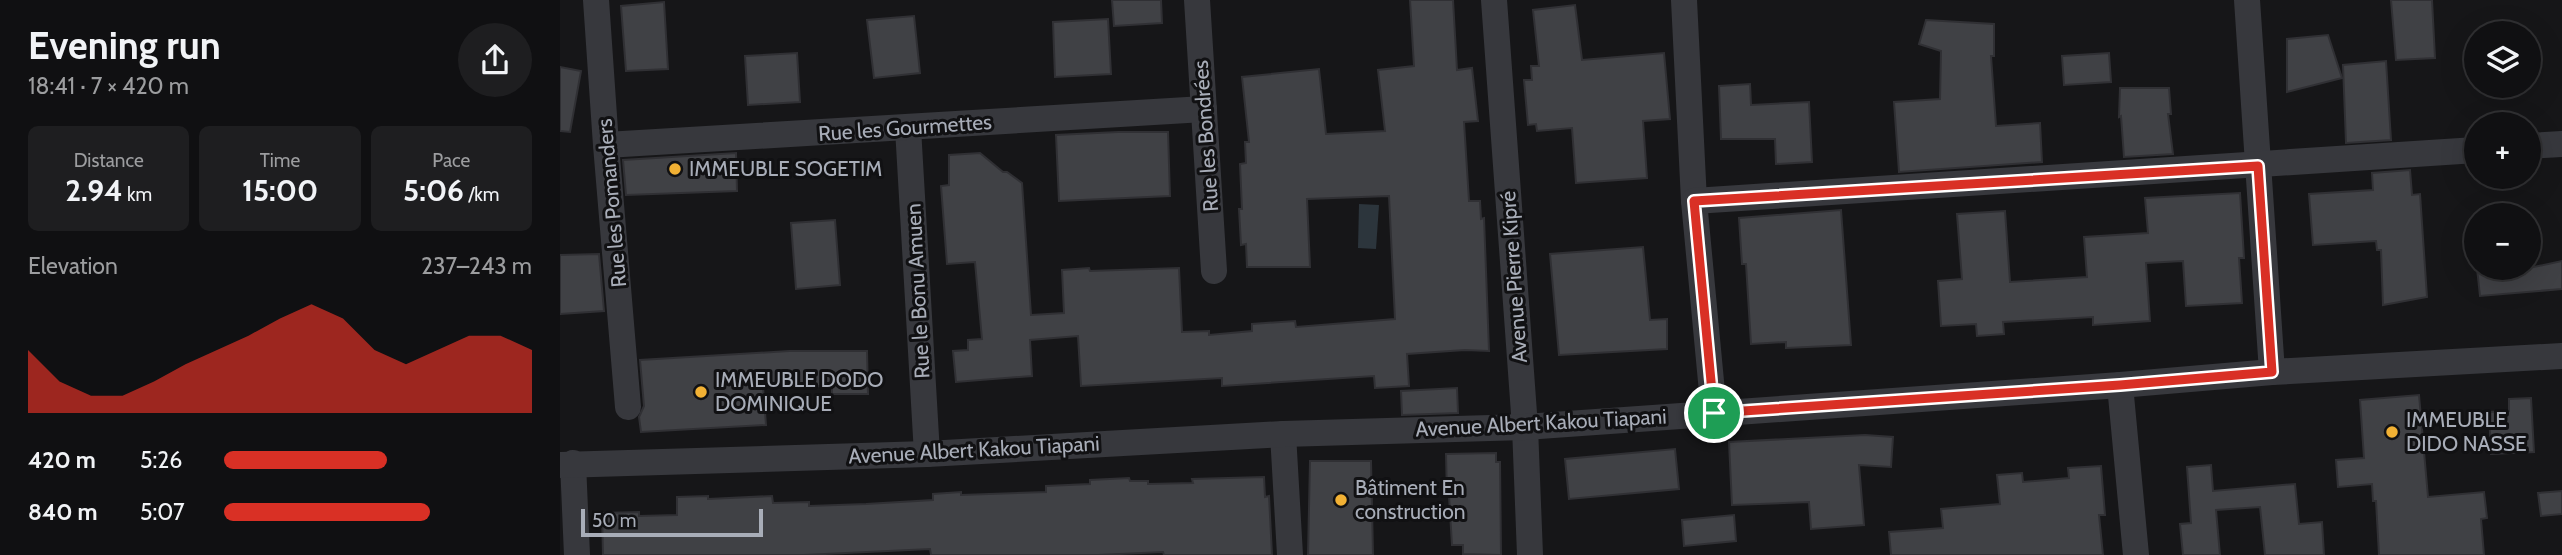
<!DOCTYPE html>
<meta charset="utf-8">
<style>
:root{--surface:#101012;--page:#1e1e20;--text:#f1f3f6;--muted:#9c9d9f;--line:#303032;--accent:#d93025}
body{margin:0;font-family:Cabin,sans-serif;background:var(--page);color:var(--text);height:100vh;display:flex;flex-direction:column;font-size:26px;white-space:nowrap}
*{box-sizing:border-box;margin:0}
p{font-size:23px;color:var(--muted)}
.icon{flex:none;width:38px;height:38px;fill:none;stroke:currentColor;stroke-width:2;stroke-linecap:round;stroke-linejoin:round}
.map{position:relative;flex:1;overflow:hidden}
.sheet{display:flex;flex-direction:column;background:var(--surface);width:560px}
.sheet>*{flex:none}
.fabs{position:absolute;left:1904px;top:21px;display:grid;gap:14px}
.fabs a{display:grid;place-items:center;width:77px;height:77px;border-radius:50%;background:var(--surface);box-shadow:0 7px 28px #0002,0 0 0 2px var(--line);font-size:35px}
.scale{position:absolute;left:21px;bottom:18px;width:182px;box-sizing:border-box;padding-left:7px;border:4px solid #a8adb8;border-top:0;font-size:19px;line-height:24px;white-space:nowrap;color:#a8adb8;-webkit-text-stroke:5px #111113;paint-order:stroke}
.pin{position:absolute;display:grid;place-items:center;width:60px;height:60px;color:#fff;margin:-30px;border:4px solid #fff;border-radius:50%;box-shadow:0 2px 7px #0007}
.round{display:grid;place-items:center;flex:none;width:74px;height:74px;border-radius:37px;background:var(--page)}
.headline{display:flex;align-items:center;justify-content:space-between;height:119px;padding:0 28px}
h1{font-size:38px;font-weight:700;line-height:52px}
.stats{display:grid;grid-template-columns:repeat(3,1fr);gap:10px;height:119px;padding:7px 28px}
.stats div{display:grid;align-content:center;border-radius:10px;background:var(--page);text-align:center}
.stats b{font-size:30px;font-weight:700}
.stats small{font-size:19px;font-weight:400}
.stats p{font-size:19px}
.chart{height:196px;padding:14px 28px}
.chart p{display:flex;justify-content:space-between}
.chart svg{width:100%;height:126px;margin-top:7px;fill:var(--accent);opacity:.7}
ul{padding:0 28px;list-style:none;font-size:23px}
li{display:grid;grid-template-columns:112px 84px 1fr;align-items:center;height:52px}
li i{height:18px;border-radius:9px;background:var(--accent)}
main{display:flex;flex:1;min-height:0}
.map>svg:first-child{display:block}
</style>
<main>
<section class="sheet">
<div class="headline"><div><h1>Evening run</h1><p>18:41 · 7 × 420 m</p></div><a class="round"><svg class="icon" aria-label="share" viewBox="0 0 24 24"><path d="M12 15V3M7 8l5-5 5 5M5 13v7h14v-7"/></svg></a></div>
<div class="stats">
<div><p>Distance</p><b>2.94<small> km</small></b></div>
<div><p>Time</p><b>15:00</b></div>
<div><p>Pace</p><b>5:06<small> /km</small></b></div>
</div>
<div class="chart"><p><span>Elevation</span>237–243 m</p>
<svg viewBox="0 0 160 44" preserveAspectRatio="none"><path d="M0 44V22L10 33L20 38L30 38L40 33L50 27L60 22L70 17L80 11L90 6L100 11L110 22L120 27L130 22L140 17L150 17L160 22V44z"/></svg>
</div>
<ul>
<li><b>420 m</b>5:26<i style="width:53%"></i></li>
<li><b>840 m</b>5:07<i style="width:67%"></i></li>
</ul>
</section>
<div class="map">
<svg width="2002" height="555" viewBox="0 0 2002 555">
<rect width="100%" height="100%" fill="#161618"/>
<!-- water -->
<polygon fill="#2c353c" points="799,204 819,205 816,249 798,248"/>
<!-- building -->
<g fill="#404145" stroke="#303034" stroke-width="2">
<polygon points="552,0 601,0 602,23 554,26"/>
<polygon points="850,0 893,0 897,70 912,68 918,121 904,122 909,201 920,201 921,219 924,218 929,351 905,350 847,354 849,386 815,388 814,376 662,386 662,378 521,386 518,336 470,340 472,376 396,382 393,351 408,350 408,340 422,339 415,262 387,264 381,186 389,185 389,155 420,153 443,172 447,172 462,183 471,315 504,313 502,270 529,268 530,271 619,268 622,332 649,331 649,335 692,331 692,324 735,321 736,327 835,319 829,196 747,199 750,267 687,267 686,244 681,245 679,209 682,209 680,164 686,163 685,142 689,142 682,77 759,69 766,134 825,131 818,70 854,66"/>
<polygon points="1831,0 1872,0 1875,58 1836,60"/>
<polygon points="104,2 108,69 66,71 61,6"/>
<polygon points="1015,5 1022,60 1104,53 1110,119 1083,121 1087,178 1016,183 1012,128 977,131 976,124 968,125 964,80 972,80 971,66 979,66 973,10"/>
<polygon points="354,16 360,73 314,78 307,20"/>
<polygon points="548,19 551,74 495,77 493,22"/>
<polygon points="1366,20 1434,24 1434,56 1431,56 1436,126 1480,123 1482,162 1339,172 1334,102 1380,99 1381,51 1359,44"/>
<polygon points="1768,35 1782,78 1727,92 1727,39"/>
<polygon points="237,53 240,102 188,105 185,56"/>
<polygon points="1549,53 1551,82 1504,85 1502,56"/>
<polygon points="1826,61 1831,140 1786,143 1783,65"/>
<polygon points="0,67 21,71 10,132 0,131"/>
<polygon points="1190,84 1191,105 1249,102 1252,162 1216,164 1215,139 1161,139 1159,86"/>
<polygon points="1560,88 1609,88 1611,114 1608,114 1613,154 1564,157 1561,116 1559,117"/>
<polygon points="558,132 608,132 610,196 499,201 496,135"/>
<polygon points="176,153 177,191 66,195 63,160"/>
<polygon points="1850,170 1852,195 1860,194 1867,297 1823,305 1821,250 1817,250 1816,241 1753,245 1749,194 1813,190 1812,173"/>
<polygon points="1680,193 1684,258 1679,258 1682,303 1626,306 1623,261 1586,263 1590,321 1533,325 1533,317 1443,322 1444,334 1417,336 1416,324 1381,326 1378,281 1402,279 1397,214 1445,211 1450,282 1527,277 1524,237 1588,233 1585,198"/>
<polygon points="1281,210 1291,345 1226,348 1226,342 1191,344 1186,264 1182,264 1179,218"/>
<polygon points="275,220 280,285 236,289 231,223"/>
<polygon points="1083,247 1090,320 1107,319 1107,349 999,355 990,254"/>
<polygon points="39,254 44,311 0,314 0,255"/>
<polygon points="2002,261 2002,289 1920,296 1917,268 1969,268"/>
<polygon points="229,351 307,351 308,394 272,394 272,386 203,387 206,425 81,432 79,417 84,406 80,360"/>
<polygon points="897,388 898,413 842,415 841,391"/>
<polygon points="1859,395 1868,497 1924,492 1927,518 1921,519 1924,555 1819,555 1816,501 1813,501 1812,484 1778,487 1776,460 1804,458 1800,400"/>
<polygon points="1971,398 1974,452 1931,454 1929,412 1949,411 1949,399"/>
<polygon points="1305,435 1333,437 1331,467 1299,465 1304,525 1251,529 1249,502 1172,505 1169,442"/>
<polygon points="1115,449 1119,489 1009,499 1005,459"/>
<polygon points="936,453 936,462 940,462 941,555 903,554 903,545 892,545 889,496 887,496 886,454"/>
<polygon points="750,461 811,461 813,555 748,555"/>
<polygon points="1651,465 1653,491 1735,484 1739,524 1762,522 1764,555 1705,555 1700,507 1656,510 1660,555 1623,555 1620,524 1631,523 1627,467"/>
<polygon points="1541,466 1545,515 1539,515 1543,555 1331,555 1329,532 1383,528 1381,509 1440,504 1437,475 1462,473 1463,482 1509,478 1508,468"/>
<polygon points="704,477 705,497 709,496 712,555 604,555 603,552 538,555 371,555 370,549 244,555 43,555 42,513 79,512 79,516 117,515 117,497 148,496 148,499 212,496 213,503 249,502 249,506 306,504 373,500 373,494 401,492 401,495 486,492 486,486 530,484 530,480 569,478 570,481 588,481 588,484 633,483 632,479"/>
<polygon points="2002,491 2002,514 1981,516 1978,493"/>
<polygon points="1174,515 1176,541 1124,546 1122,520"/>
</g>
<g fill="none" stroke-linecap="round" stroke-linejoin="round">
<!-- minor -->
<g stroke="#37383d" stroke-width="26">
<polyline points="36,0 46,145 68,407"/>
<polyline points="637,0 654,271"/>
<polyline points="934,0 965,427 970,555"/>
<polyline points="1124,0 1134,201 1154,413"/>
<polyline points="1687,0 1712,372"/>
<polyline points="348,128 367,454"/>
<polyline points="46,145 644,109"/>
<polyline points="1969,146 2002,144"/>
<polyline points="1134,201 1916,150"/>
<polyline points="1560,385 1576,555"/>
<polyline points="723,434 730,555"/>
<polyline points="13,463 17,555"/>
<polyline points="0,465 367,454 723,434 965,427 1560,385 1712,372 2002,356"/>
</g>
</g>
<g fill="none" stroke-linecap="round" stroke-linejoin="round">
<!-- route casing -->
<g stroke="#fff" stroke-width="14">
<polygon id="route" points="1698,166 1712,372 1560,385 1154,413 1134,201"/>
</g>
<!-- route -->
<use href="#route" stroke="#d93025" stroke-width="9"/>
</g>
<!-- markers -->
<g fill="#f2b134" stroke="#111113" stroke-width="2.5">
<circle cx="115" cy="169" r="7"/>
<circle cx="141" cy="392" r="7"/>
<circle cx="1832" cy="432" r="7"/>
<circle cx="781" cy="500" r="7"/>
</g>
<g text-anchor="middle" stroke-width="6" stroke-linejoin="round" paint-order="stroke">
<!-- street labels -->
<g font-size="21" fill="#a8adb8" stroke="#111113">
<text transform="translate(345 128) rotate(-4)" y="7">Rue les Gourmettes</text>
<text transform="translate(646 136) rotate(-94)" y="7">Rue les Bondrées</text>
<text transform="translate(52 203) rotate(-95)" y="7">Rue les Pomanders</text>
<text transform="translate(954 277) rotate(-94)" y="7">Avenue Pierre Kipré</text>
<text transform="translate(358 291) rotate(-93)" y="7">Rue le Bonu Amuen</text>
<text transform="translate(981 423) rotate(-3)" y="7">Avenue Albert Kakou Tiapani</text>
<text transform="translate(414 450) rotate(-3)" y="7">Avenue Albert Kakou Tiapani</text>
</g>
<!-- poi labels -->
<g font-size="21" fill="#a8adb8" stroke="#111113" text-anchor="start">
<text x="129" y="176">IMMEUBLE SOGETIM</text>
<text x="155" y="387">IMMEUBLE DODO<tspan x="155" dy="24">DOMINIQUE</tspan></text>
<text x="1846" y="427">IMMEUBLE<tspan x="1846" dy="24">DIDO NASSE</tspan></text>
<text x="795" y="495">Bâtiment En<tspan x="795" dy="24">construction</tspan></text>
</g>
</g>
</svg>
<div class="fabs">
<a><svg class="icon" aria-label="layers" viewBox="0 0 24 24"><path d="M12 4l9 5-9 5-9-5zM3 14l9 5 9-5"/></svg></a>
<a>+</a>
<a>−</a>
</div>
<div class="scale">50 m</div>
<div class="pin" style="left:1154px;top:413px;background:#1e9e55"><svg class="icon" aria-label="arrive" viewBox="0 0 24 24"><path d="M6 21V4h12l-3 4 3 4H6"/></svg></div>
</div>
</main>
